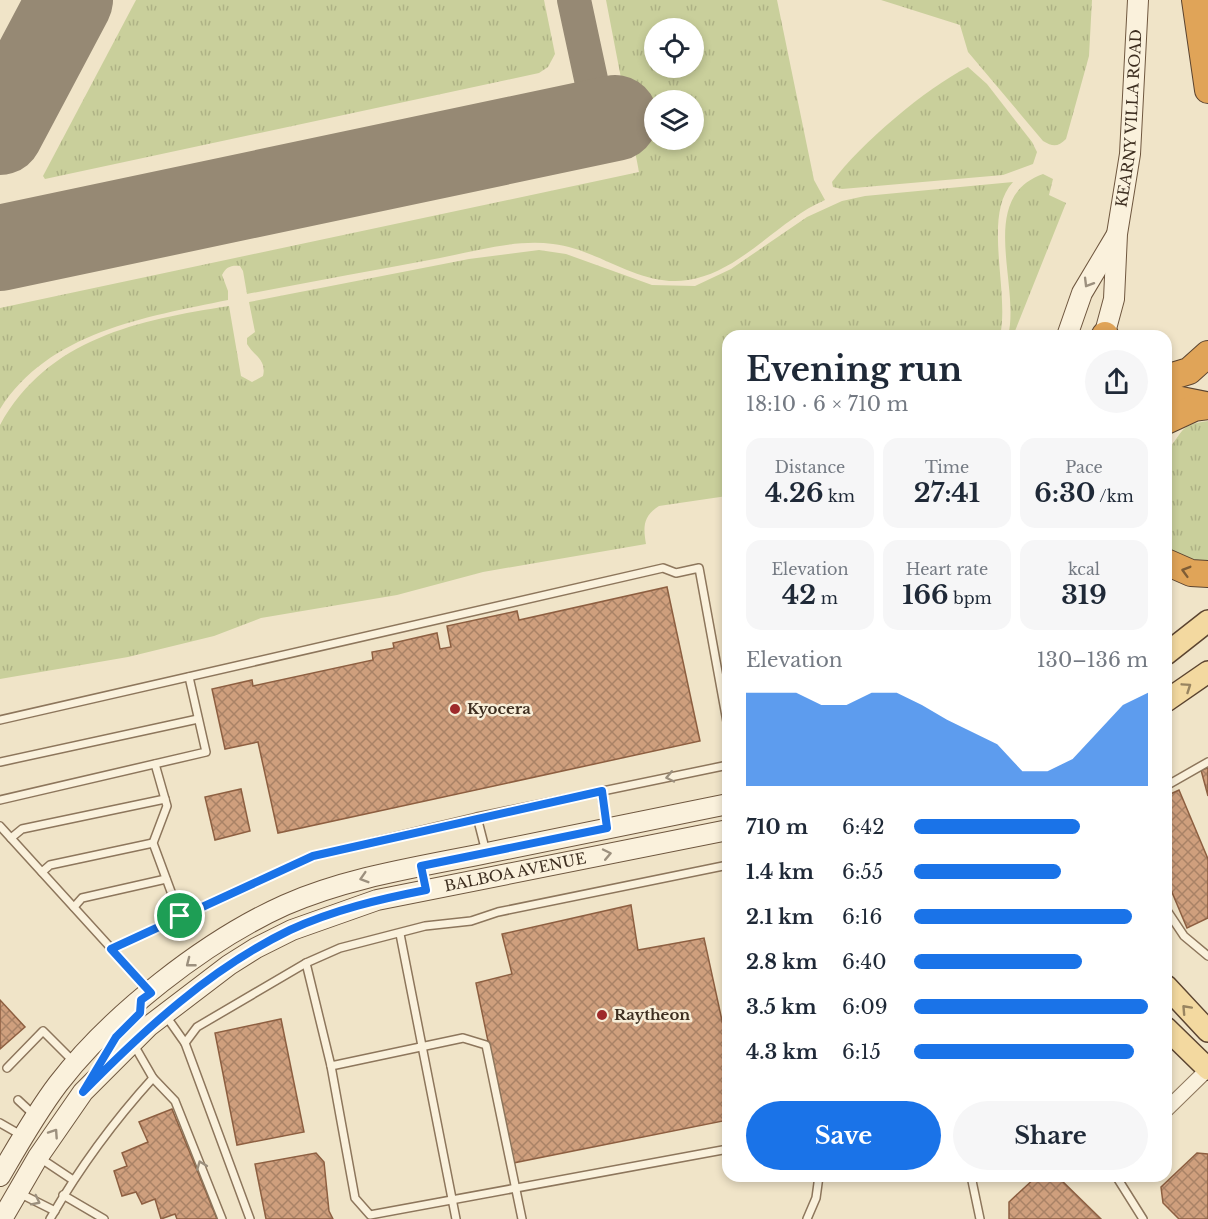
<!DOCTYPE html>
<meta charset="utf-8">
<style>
:root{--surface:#fff;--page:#f6f6f7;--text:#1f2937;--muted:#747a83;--accent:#1a73e8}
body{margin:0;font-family:"Libre Baskerville",serif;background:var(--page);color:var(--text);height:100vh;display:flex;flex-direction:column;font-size:22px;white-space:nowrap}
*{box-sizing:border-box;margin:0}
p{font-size:20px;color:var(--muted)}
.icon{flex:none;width:33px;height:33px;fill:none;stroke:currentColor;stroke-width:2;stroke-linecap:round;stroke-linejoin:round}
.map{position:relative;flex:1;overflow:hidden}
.panel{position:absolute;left:722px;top:330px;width:450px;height:852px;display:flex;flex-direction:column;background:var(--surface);border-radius:18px;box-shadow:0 3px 9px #0003}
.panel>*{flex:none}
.fabs{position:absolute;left:644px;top:18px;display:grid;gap:12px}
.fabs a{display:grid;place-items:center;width:60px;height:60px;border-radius:50%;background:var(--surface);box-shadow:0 3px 9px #0003;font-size:30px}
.pin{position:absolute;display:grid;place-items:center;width:51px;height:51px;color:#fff;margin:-26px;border:3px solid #fff;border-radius:50%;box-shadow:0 2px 6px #0007}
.round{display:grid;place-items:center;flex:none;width:63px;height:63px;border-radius:32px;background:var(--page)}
.overview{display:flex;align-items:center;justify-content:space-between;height:102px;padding:0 24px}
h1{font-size:33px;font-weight:700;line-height:45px}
.figures{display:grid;grid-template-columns:repeat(3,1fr);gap:9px;height:102px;padding:6px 24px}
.figures div{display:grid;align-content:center;border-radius:15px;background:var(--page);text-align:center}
.figures b{font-size:26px;font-weight:700}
.figures small{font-size:16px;font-weight:400}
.figures p{font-size:16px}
.chart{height:168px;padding:12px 24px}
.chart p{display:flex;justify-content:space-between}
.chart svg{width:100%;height:108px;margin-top:6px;fill:var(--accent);opacity:.7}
.primary-button{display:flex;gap:12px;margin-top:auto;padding:12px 24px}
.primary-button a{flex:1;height:69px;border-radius:36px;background:var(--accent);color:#fff;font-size:24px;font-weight:700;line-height:69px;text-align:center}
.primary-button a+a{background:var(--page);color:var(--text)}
ul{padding:0 24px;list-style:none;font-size:20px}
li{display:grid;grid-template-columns:96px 72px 1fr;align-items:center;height:45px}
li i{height:15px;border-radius:8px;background:var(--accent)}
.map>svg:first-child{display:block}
</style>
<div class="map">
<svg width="1208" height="1219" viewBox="0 0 1208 1219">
<defs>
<pattern id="grass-tufts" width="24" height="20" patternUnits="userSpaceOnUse" patternTransform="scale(1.5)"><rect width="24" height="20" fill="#c9cf9b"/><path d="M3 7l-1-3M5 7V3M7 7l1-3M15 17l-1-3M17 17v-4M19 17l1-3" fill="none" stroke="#aeb285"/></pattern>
<pattern id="building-cross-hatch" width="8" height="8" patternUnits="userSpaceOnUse" patternTransform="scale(1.5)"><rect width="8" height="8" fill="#cf9f7d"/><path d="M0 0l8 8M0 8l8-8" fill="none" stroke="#a98266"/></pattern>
</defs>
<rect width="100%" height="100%" fill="#f0e4c8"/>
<!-- grass -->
<g fill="url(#grass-tufts)" fill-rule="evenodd">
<polygon points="136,0 544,0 555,54 548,67 539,73 45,179 43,176"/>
<path d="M606,0h171l37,180 11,20c-47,20 -84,72 -137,80 -48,8 -89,-31 -135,-36 -37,-5 -77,7 -113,14 -65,12 -129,24 -193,36l-4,-23 -3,-5c-9,-1 -14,1 -18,9l6,16v9c-83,17 -179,32 -228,109v-101l639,-136zM654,28h39v40h-39zM654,100h39v40h-39z"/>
<path d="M881,0h211l-3,56 -23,83c-8,8 -13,8 -23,2l-75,-89 -8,-27z"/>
<path d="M968,67l19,17 45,58 5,10 -4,12 -30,11 -161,14 -9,-2 -1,-5c28,-38 94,-94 136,-115z"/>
<path d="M1043,174l10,5 -4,16 17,8 -53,133h-5c13,-51 -32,-138 35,-162z"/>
<path d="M1013,182c-31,33 -3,110 -13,154h-272l-1,160 -68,10c-16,10 -16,21 -13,38l-163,28 -86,23 -136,23 -47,18 -86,21 -128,22v-254c48,-87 139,-105 229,-119l12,70 11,6 11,-6c4,-16 -9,-20 -16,-32v-6l8,-6 -6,-30 220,-43 70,-9 27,4 86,31 43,1 36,-17 76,-52 35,-16 23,-5z"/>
<path d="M1208,421v144c-16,1 -32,-9 -42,-20v-102l4,4c15,-18 10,-22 38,-26z"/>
</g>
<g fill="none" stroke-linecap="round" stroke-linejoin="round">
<!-- taxiway -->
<polyline stroke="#968974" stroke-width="34" points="574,0 600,121"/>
<!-- runway -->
<g stroke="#968974" stroke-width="86">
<polyline points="0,132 70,0"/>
<polyline points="0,248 615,118"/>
</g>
</g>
<!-- building -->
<g fill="url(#building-cross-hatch)" stroke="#8d5f41" stroke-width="1.5">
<polygon points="667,587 700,741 278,833 258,742 225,749 212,689 252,680 253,686 373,660 372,652 394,648 393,643 437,633 440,649 451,647 447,626 517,611 519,620"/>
<polygon points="1208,768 1208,796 1201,770"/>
<polygon points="241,789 250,831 215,840 205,797"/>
<polygon points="1179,790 1208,859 1208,918 1187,928 1166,878 1166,796"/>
<polygon points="631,905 638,950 704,938 728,1048 728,1120 513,1163 476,983 512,974 502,934"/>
<polygon points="0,1000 25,1027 0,1049"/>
<polygon points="281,1019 304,1132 237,1145 215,1033"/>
<polygon points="172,1109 217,1219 177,1219 175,1214 161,1219 155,1199 142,1204 136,1192 122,1196 114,1171 127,1166 122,1153 148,1142 139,1122"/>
<polygon points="316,1153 324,1162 329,1211 333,1219 266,1219 255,1164"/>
<polygon points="1197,1153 1208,1154 1208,1219 1179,1219 1163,1203 1161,1187"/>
<polygon points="1037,1176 1057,1176 1101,1219 1009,1219 1009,1202"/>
</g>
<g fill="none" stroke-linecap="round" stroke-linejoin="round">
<!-- service casing -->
<g stroke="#8d765c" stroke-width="10">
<g id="service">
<polyline points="0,720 663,568 676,573 699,568 728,727"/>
<polyline points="0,762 198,719"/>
<polyline points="155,764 167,806 153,843 180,916"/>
<polyline points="1166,786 1208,762"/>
<polyline points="601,791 607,827"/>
<polyline points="0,800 206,752 189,677"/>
<polyline points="477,817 486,852"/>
<polyline points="0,826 150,991"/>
<polyline points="11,838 22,829 165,799"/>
<polyline points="42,872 50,865 153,843"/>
<polyline points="74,907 82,898 166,879"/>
<polyline points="1166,909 1184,936 1208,956"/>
<polyline points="400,934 456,1219"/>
<polyline points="111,949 313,856 477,817 728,765"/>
<polyline points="166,1016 185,1043"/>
<polyline points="331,1066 355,1198 370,1215 728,1149"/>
<polyline points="7,1068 43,1031 74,1062"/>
<polyline points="153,1078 175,1101 222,1219"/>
<polyline points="18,1100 33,1114"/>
<polyline points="0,1123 21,1135"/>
<polyline points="40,1158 73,1180"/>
<polyline points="971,1176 980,1219"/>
<polyline points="1116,1176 1143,1219"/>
<polyline points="19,1193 55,1211"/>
<polyline points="63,1195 104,1219"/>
<path d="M50,1219c30,-52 63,-97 103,-141l-19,-33"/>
<polyline points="250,1219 185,1043 197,1027 306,963"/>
<polyline points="522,1219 486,1045 463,1038 331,1066 306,963 340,948 425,926 471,921 498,912 728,865"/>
<polyline points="807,1219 816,1198 819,1176"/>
</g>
</g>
<!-- minor casing -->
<g stroke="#8d765c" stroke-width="16">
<polyline id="minor" points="1166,1110 1207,1070"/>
</g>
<!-- secondary casing -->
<g stroke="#6f573f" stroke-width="22">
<g id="secondary">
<polyline points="1067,336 1082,293 1116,236"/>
<path id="s1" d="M1104,336l10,-37 3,-65 13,-80 8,-154"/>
<path d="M0,1176c18,-31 36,-63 58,-92 53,-69 147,-143 227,-179 64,-28 134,-38 202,-52 80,-16 160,-33 241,-49"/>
<path id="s2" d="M2,1219l36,-62 45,-65 66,-66 80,-61 27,-17 36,-18 85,-30 351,-70"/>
</g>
</g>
<!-- primary casing -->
<g stroke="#5b4430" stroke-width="24">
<g id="primary">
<polyline points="1166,654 1208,621"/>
<polyline points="1166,701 1208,672"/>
<polyline points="1166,986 1208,1031"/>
<polyline points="1166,1028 1208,1069"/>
</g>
</g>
<!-- motorway casing -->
<g stroke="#5b4430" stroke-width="28">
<g id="motorway">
<polyline points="1195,0 1208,90"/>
<polyline points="1105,335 1105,336"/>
<polyline points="1166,378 1189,371 1208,354"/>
<polyline points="1166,397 1206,405"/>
<polyline points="1166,421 1194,408 1208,406"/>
<polyline points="1166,562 1191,573 1208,574"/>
</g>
</g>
<!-- service -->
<use href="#service" stroke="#faf1dc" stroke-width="7"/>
<!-- minor -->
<use href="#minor" stroke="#faf1dc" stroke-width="14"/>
<!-- secondary -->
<use href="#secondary" stroke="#faf1dc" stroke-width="20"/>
<!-- primary -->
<use href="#primary" stroke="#f3d9a0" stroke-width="21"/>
<!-- motorway -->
<use href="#motorway" stroke="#e0a458" stroke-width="26"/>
</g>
<!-- one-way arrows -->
<defs><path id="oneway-chevron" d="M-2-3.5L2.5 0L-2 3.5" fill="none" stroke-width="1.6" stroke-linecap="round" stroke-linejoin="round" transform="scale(1.5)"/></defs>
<g stroke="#9c907e">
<use href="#oneway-chevron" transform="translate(1088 283) rotate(121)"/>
<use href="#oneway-chevron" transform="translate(670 777) rotate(168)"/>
<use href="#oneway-chevron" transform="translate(607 854) rotate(-12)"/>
<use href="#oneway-chevron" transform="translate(364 878) rotate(163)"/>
<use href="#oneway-chevron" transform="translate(190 963) rotate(142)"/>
<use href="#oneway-chevron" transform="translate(54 1133) rotate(-56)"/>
<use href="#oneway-chevron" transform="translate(201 1165) rotate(-111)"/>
<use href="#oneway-chevron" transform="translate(36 1201) rotate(27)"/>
</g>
<use stroke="#7e5d36" href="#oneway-chevron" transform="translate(1186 571) rotate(-164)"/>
<g stroke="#988460">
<use href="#oneway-chevron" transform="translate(1187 687) rotate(-34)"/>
<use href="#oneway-chevron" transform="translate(1186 1009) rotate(-133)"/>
</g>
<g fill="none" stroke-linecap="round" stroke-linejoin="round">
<!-- route casing -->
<g stroke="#fff" stroke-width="12">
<path id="route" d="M602,791l5,37 -186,38 5,24c-46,9 -93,20 -136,40 -79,38 -146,100 -207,162l33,-55 24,-24 1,-13 10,-7 -40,-44 202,-93z"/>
</g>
<!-- route -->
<use href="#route" stroke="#1a73e8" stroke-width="8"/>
</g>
<!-- markers -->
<g fill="#9e2a2b" stroke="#f7eed8" stroke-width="2">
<circle cx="455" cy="709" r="6"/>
<circle cx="602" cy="1015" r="6"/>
</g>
<g text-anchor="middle" stroke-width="5" stroke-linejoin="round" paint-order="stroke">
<!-- street labels -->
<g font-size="15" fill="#3d2e20" stroke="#f7eed8">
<text dy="5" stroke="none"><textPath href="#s1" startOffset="220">KEARNY VILLA ROAD</textPath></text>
<text dy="5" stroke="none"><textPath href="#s2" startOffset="648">BALBOA AVENUE</textPath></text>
</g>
<!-- poi labels -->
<g font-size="15" font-weight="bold" fill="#3d2e20" stroke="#f7eed8" text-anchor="start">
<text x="467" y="714">Kyocera</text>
<text x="614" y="1020">Raytheon</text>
</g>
</g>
</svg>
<div class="fabs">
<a><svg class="icon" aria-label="locate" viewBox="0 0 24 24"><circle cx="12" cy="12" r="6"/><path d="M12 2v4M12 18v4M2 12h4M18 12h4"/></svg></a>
<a><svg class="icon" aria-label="layers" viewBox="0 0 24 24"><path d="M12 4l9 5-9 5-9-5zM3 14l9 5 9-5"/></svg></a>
</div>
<div class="pin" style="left:180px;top:916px;background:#1e9e55"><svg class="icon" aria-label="arrive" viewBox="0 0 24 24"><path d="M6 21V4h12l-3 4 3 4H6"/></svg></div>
<section class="panel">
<div class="overview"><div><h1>Evening run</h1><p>18:10 · 6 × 710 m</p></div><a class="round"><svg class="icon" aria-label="share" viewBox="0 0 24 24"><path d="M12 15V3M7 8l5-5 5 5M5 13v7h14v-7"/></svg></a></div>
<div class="figures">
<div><p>Distance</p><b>4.26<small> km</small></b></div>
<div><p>Time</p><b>27:41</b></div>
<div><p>Pace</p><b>6:30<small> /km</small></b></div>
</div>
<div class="figures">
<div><p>Elevation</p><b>42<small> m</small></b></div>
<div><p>Heart rate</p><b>166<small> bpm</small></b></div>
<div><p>kcal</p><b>319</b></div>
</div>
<div class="chart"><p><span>Elevation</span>130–136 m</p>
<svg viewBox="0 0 160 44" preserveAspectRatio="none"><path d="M0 44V6L10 6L20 6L30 11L40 11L50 6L60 6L70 11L80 17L90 22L100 27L110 38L120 38L130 33L140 22L150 11L160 6V44z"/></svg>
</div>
<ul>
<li><b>710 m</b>6:42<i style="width:71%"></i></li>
<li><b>1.4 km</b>6:55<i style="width:63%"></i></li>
<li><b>2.1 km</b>6:16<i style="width:93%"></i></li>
<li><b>2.8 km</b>6:40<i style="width:72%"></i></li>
<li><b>3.5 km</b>6:09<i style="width:100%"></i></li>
<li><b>4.3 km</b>6:15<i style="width:94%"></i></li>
</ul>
<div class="primary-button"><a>Save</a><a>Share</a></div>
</section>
</div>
